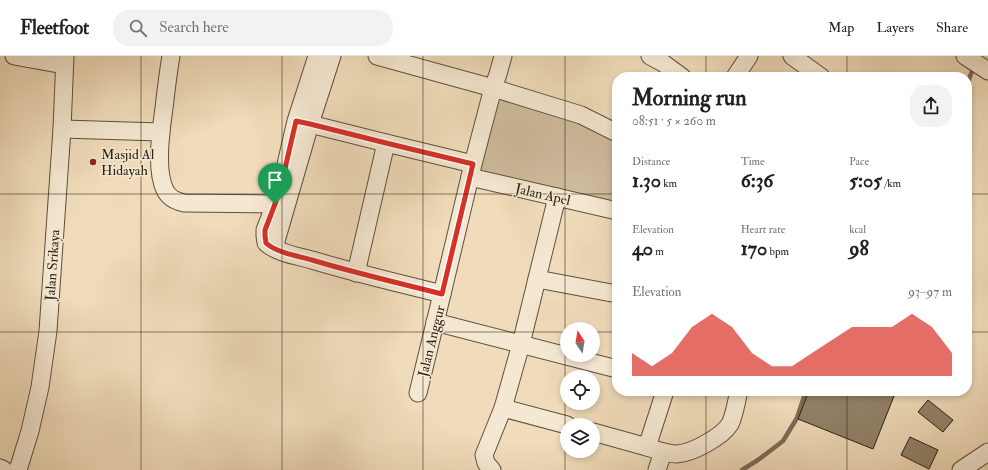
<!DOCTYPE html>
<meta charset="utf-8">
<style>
:root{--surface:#fff;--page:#f2f2f2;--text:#202124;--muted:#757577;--line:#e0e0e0;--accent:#d93025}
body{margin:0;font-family:"IM FELL Double Pica",serif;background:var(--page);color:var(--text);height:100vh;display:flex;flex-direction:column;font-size:15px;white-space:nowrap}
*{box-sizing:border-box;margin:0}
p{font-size:13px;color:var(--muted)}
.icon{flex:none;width:22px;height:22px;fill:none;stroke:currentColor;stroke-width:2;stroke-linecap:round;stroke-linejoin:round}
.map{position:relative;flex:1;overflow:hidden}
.sheet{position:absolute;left:612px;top:16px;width:360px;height:324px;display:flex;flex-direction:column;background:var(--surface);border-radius:16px;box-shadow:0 2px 6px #0003}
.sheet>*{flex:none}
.needle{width:26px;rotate:348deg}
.buttons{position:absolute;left:560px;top:266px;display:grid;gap:8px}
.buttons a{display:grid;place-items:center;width:40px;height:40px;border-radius:50%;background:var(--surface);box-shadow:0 2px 6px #0003;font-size:20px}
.pin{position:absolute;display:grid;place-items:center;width:34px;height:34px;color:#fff;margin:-41px -17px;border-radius:50% 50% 50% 0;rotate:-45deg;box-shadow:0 0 4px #0007}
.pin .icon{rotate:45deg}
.round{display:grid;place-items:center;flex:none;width:42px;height:42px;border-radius:16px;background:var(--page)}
.headline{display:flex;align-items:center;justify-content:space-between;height:68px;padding:0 20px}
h1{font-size:22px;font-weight:800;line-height:30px}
.metrics{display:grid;grid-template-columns:repeat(3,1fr);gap:6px;height:68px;padding:4px 20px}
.metrics div{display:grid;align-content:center}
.metrics b{font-size:20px;font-weight:800}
.metrics small{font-size:11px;font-weight:400}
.metrics p{font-size:11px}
.chart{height:112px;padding:8px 20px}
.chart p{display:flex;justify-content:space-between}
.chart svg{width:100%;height:72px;margin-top:4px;fill:var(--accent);opacity:.7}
header{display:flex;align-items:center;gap:24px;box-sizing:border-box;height:56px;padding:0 20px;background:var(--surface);border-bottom:1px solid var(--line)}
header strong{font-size:19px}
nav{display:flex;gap:22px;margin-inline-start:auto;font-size:14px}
.search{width:280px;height:36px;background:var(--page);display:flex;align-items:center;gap:10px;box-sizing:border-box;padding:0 14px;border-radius:16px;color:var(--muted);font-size:15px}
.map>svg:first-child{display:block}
</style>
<header>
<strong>Fleetfoot</strong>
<div class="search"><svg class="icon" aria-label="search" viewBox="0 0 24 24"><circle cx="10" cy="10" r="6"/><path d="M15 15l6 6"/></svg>Search here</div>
<nav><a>Map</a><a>Layers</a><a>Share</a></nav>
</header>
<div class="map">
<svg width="988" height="414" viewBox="0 0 988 414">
<rect width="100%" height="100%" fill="#f0dcba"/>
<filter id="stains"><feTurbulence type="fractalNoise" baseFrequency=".005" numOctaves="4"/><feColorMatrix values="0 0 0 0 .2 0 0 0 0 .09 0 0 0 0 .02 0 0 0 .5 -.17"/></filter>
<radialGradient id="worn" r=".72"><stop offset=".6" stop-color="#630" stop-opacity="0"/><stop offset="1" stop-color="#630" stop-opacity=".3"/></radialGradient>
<!-- green -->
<polygon fill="#cfbc9e" stroke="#7e6f59" points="494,33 617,79 617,154 472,121"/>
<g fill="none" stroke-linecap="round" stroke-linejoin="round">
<!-- stream -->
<g stroke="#7a6c56" stroke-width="4.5">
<polyline points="967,28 974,10"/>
<polyline points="742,414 758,404 783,385 797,362 806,335"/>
</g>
</g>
<!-- building -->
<g fill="#92836a" stroke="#2d2214">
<polygon points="809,335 896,335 873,393 798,363"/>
<polygon points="928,344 953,364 943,376 918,356"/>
<polygon points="910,381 938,394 929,413 901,399"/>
</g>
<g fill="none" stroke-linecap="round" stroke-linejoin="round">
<!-- minor casing -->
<g stroke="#5e503e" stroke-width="19">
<g id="minor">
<polyline points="14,0 64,9"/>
<path d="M171,0c-3,17 -5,35 -7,52 -3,22 -9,62 1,82 4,8 10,11 19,13l91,1"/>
<path d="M317,0l-21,65 -12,52 -9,31 -10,26v6l1,7c11,10 32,13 46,17 43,13 87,23 130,34"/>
<polyline points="377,0 493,32 581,59 617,77"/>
<polyline points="650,0 663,7 682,21"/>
<polyline points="792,0 821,21"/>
<polyline points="965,0 988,15"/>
<polyline points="735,21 749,0"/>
<polyline points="300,66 310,68 386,87 473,108"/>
<polyline points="62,73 161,76"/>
<polyline points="470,121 617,155"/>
<polyline points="274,192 310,68 332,0"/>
<polyline points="356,217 386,87"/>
<polyline points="537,223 617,238"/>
<polyline points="435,266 617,313"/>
<polyline points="418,337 442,238 473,108 493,32 498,18 503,0"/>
<polyline points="503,352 567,369"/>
<polyline points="593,376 647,391 665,335"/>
<path d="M647,391c10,3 19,7 30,7 15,-1 45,-17 53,-30 5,-10 6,-22 9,-33"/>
<polyline points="0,412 4,414"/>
<polyline points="18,414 30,375 40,331 48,275 62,73 65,0"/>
<polyline points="492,414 486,407 484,399 503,352 521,288 557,141"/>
<polyline points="657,414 663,396"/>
<polyline points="961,414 988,396"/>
</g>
</g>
<!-- minor -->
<use href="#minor" stroke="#f5e8d2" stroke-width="17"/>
</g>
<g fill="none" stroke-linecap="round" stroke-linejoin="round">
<!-- route casing -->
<g stroke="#fff" stroke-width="8">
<path id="route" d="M296,65l14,3 76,19 87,21 -31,130c-43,-11 -87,-21 -130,-34 -14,-4 -35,-7 -46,-17l-1,-7v-6l10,-26 9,-31z"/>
</g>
<!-- route -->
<use href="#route" stroke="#d93025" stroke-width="5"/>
</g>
<!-- grid -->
<path fill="none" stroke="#2d2214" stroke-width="1" stroke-opacity="0.55" d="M141,0v414M282,0v414M423,0v414M565,0v414M706,0v21M847,0v21M0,138h617M967,138h21M0,276h567M593,276h24M967,276h21M706,335v79M847,335v79"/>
<!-- markers -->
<circle fill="#8f2418" stroke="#f5e8d2" stroke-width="1.5" cx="93" cy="106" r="4"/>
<g text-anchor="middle" stroke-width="3" stroke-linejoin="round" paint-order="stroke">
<!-- poi labels -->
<g font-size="14" fill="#2d2214" stroke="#f5e8d2" text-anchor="start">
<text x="101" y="103">Masjid Al<tspan x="101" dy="16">Hidayah</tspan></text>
</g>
<!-- street labels -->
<g font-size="14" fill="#2d2214" stroke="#f5e8d2">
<text transform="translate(543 138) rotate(13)" y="5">Jalan Apel</text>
<text transform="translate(52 209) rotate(-86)" y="5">Jalan Srikaya</text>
<text transform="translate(431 285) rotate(-76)" y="5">Jalan Anggur</text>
</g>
</g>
<rect width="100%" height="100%" filter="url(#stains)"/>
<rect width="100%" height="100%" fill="url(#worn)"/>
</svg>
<div class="buttons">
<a><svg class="needle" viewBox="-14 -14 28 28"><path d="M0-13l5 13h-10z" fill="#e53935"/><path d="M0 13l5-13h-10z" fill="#757577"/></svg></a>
<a><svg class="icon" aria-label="locate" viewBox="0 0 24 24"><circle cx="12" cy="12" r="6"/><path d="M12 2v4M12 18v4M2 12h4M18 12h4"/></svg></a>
<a><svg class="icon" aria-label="layers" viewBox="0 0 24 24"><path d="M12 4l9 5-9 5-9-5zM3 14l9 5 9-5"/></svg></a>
</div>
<div class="pin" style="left:275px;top:148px;background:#1e9e55"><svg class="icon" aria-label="arrive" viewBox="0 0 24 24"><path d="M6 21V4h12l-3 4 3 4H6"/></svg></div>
<section class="sheet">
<div class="headline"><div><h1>Morning run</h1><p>08:51 · 5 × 260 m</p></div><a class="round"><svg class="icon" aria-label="share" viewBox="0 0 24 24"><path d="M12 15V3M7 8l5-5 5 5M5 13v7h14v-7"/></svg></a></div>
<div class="metrics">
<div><p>Distance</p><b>1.30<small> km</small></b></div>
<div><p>Time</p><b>6:36</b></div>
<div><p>Pace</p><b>5:05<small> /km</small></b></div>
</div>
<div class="metrics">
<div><p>Elevation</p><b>40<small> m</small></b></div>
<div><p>Heart rate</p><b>170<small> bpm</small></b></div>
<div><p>kcal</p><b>98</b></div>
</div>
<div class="chart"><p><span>Elevation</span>93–97 m</p>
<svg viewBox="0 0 160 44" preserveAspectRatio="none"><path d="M0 44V30L10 38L20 30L30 14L40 6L50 14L60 30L70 38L80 38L90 30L100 22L110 14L120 14L130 14L140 6L150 14L160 30V44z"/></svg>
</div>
</section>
</div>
